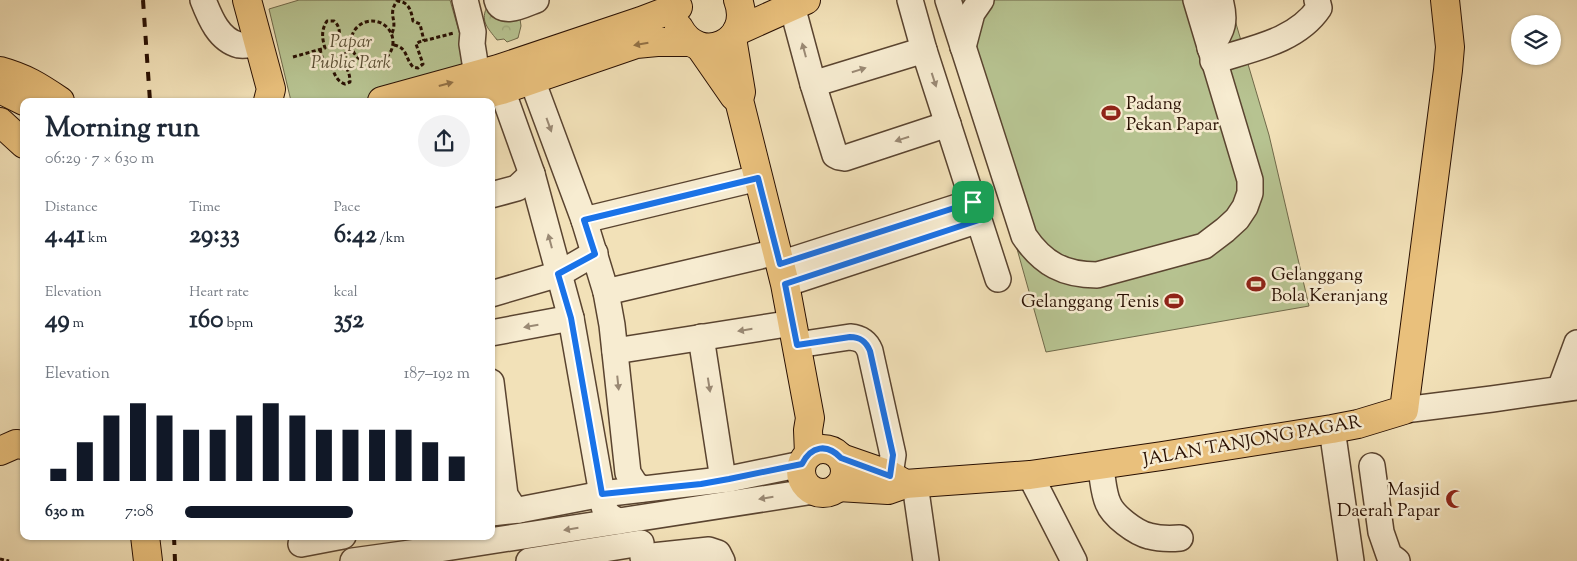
<!DOCTYPE html>
<meta charset="utf-8">
<style>
:root{--surface:#fff;--page:#f2f2f3;--text:#1f2937;--muted:#747a83;--accent:#111827}
body{margin:0;font-family:"Sorts Mill Goudy",serif;background:var(--page);color:var(--text);height:100vh;display:flex;flex-direction:column;font-size:19px;white-space:nowrap}
*{box-sizing:border-box;margin:0}
p{font-size:16px;color:var(--muted)}
.icon{flex:none;width:28px;height:28px;fill:none;stroke:currentColor;stroke-width:2;stroke-linecap:round;stroke-linejoin:round}
.map{position:relative;flex:1;overflow:hidden}
.side{position:absolute;left:20px;top:98px;width:475px;height:442px;display:flex;flex-direction:column;background:var(--surface);border-radius:10px;box-shadow:0 1px 4px #0004}
.side>*{flex:none}
.fabs{position:absolute;left:1511px;top:15px;display:grid;gap:10px}
.fabs a{display:grid;place-items:center;width:50px;height:50px;border-radius:50%;background:var(--surface);box-shadow:0 1px 4px #0004;font-size:25px}
.pin{position:absolute;display:grid;place-items:center;width:42px;height:42px;color:#fff;margin:-21px;border-radius:10px;box-shadow:0 2px 8px #0006}
.round{display:grid;place-items:center;flex:none;width:52px;height:52px;border-radius:26px;background:var(--page)}
.overview{display:flex;align-items:center;justify-content:space-between;height:85px;padding:0 25px}
h1{font-size:28px;font-weight:700;line-height:38px}
.figures{display:grid;grid-template-columns:repeat(3,1fr);gap:8px;height:85px;padding:5px 25px}
.figures div{display:grid;align-content:center}
.figures b{font-size:25px;font-weight:700}
.figures small{font-size:14px;font-weight:400}
.figures p{font-size:14px}
.chart{height:140px;padding:10px 25px}
.chart p{display:flex;justify-content:space-between}
.chart svg{width:100%;height:90px;margin-top:5px;stroke:var(--accent);stroke-width:6}
ul{padding:0 25px;list-style:none;font-size:16px}
li{display:grid;grid-template-columns:80px 60px 1fr;align-items:center;height:38px}
li i{height:12px;border-radius:6px;background:var(--accent)}
.map>svg:first-child{display:block}
</style>
<div class="map">
<svg width="1577" height="561" viewBox="0 0 1577 561">
<defs>
<pattern id="forest-crowns" width="20" height="18" patternUnits="userSpaceOnUse" patternTransform="scale(1.25)"><rect width="20" height="18" fill="#b7c391"/><path d="M2 6a3 3 0 1 1 6 0M12 15a3 3 0 1 1 6 0" fill="none" stroke="#9da67b"/></pattern>
</defs>
<rect width="100%" height="100%" fill="#f2e1b8"/>
<filter id="stains"><feTurbulence type="fractalNoise" baseFrequency=".004" numOctaves="4"/><feColorMatrix values="0 0 0 0 .2 0 0 0 0 .09 0 0 0 0 .02 0 0 0 .5 -.17"/></filter>
<radialGradient id="worn" r=".72"><stop offset=".6" stop-color="#630" stop-opacity="0"/><stop offset="1" stop-color="#630" stop-opacity=".3"/></radialGradient>
<!-- green -->
<g fill="#b7c391" stroke="#70694a">
<polygon points="299,0 450,0 469,67 363,101 291,101 269,9"/>
<polygon points="947,0 1229,0 1269,135 1309,306 1046,352"/>
</g>
<!-- forest -->
<path fill="url(#forest-crowns)" stroke="#70694a" d="M488,5l31,6 2,15 -3,12 -11,4 -3,-3 -7,1c-9,-12 -18,-19 -9,-35z"/>
<g fill="none" stroke-linecap="round" stroke-linejoin="round">
<!-- minor casing -->
<g stroke="#5a4430" stroke-width="28">
<g id="minor">
<path d="M203,0c7,18 16,40 36,45 6,1 14,-1 20,-1"/>
<polyline points="465,0 473,32 472,44 477,75"/>
<path d="M497,0c4,17 28,4 39,0"/>
<polyline points="910,0 924,50 998,279"/>
<path d="M948,0l76,236c19,28 40,39 73,39l107,-29 21,-16 12,-11 8,-12 5,-14v-13l-54,-180"/>
<polyline points="792,6 813,84 835,155 839,157 845,158 948,124"/>
<polyline points="963,47 972,13 981,0"/>
<path d="M1210,48c13,-18 16,-27 10,-48"/>
<path d="M1213,61c37,-12 83,-19 106,-53l-2,-8"/>
<polyline points="532,80 584,220 606,292 612,325 628,473 635,484 642,489"/>
<polyline points="813,84 924,50"/>
<path d="M502,90l30,84 39,144 31,176c1,14 3,22 17,27"/>
<polyline points="491,195 517,188 532,174"/>
<polyline points="584,220 758,178"/>
<polyline points="780,264 973,202"/>
<polyline points="785,284 979,220"/>
<polyline points="606,292 777,252"/>
<polyline points="491,294 559,274 595,253"/>
<polyline points="491,333 571,318"/>
<polyline points="701,337 722,473 729,479"/>
<path d="M797,345l53,-8c10,1 16,4 20,14l23,104 -3,20"/>
<polyline points="615,351 793,323"/>
<polyline points="491,382 505,495 512,506 519,510"/>
<polyline points="1560,389 1577,343"/>
<polyline points="1404,410 1492,399 1577,387"/>
<polyline points="1332,429 1351,561"/>
<path d="M1100,465c3,12 3,27 8,38 5,13 28,30 41,33 11,3 20,3 31,2"/>
<polyline points="1372,466 1381,532 1389,555 1397,561"/>
<polyline points="1030,475 1074,561"/>
<polyline points="915,484 926,561"/>
<polyline points="491,513 519,510 602,494 729,479 802,464"/>
<polyline points="301,544 343,536"/>
<polyline points="643,557 709,550 718,553 722,561"/>
<polyline points="353,561 432,550 814,491"/>
<polyline points="529,561 641,543"/>
</g>
</g>
<!-- major casing -->
<g stroke="#280f02" stroke-width="30">
<g id="major">
<polyline points="247,0 271,89 268,101"/>
<path d="M679,28c21,39 75,14 59,-28"/>
<polyline points="737,31 806,0"/>
<polyline points="732,38 741,92 739,100 785,284 810,418 808,430 809,454"/>
<polyline points="700,47 734,96 739,100"/>
<path d="M0,71c25,7 38,15 60,30"/>
<polyline points="0,89 24,101"/>
<polyline points="382,101 498,69 641,21 678,7"/>
<polyline points="459,101 502,90 636,44 657,42 690,42"/>
<polyline points="0,122 24,144"/>
<circle cx="823" cy="471" r="22"/>
<polyline points="0,451 16,444 24,445"/>
<polyline points="841,458 890,475 905,484"/>
<polyline points="838,487 888,490 905,484 1030,475 1162,456 1332,429 1358,424 1404,410 1448,70 1450,47 1445,0"/>
<polyline points="145,536 148,561"/>
</g>
</g>
<!-- path -->
<g stroke="#280f02" stroke-width="3" stroke-dasharray="4 2.5" stroke-linecap="butt">
<circle cx="372" cy="42" r="21"/>
<path d="M392,33c6,-13 -5,-18 5,-32 12,1 14,9 16,20l7,3 4,17"/>
<path d="M394,45c13,2 11,13 19,22l5,1 5,-4 -7,-20 3,-2 35,-9"/>
<path d="M320,49l4,16 7,-1c3,9 5,17 14,20l5,-2c0,-10 -4,-15 -9,-23l1,-4 10,-4"/>
<path d="M293,57l32,-9c-3,-10 -4,-18 2,-27h7c7,6 5,13 6,22l5,3 6,-2"/>
<polyline points="0,559 9,561"/>
</g>
<!-- minor -->
<use href="#minor" stroke="#f7ecd1" stroke-width="25"/>
<!-- major -->
<use href="#major" stroke="#e9c07c" stroke-width="28"/>
<!-- rail -->
<g stroke="#280f02" stroke-width="4" stroke-dasharray="9 9" stroke-linecap="butt">
<polyline points="143,0 150,101"/>
<polyline points="174,536 175,561"/>
</g>
</g>
<!-- one-way arrows -->
<defs><path id="oneway-solid" d="M-6-.8H1V-3.2L6.5 0L1 3.2V.8H-6Z" transform="scale(1.25)"/></defs>
<g fill="#927045">
<use href="#oneway-solid" transform="translate(641 44) rotate(170)"/>
<use href="#oneway-solid" transform="translate(446 84) rotate(-15)"/>
</g>
<g fill="#9a8974">
<use href="#oneway-solid" transform="translate(804 50) rotate(-105)"/>
<use href="#oneway-solid" transform="translate(859 70) rotate(-17)"/>
<use href="#oneway-solid" transform="translate(934 80) rotate(72)"/>
<use href="#oneway-solid" transform="translate(549 125) rotate(70)"/>
<use href="#oneway-solid" transform="translate(902 139) rotate(162)"/>
<use href="#oneway-solid" transform="translate(550 241) rotate(-105)"/>
<use href="#oneway-solid" transform="translate(531 326) rotate(170)"/>
<use href="#oneway-solid" transform="translate(745 330) rotate(171)"/>
<use href="#oneway-solid" transform="translate(618 383) rotate(84)"/>
<use href="#oneway-solid" transform="translate(709 385) rotate(81)"/>
<use href="#oneway-solid" transform="translate(766 498) rotate(171)"/>
<use href="#oneway-solid" transform="translate(571 529) rotate(171)"/>
</g>
<g fill="none" stroke-linecap="round" stroke-linejoin="round">
<!-- route casing -->
<g stroke="#fff" stroke-width="10">
<path id="route" d="M758,178l22,86 193,-62 6,18 -194,64 12,61 53,-8c10,0 16,4 20,14l23,104 -3,21 -49,-18c-14,-15 -30,-12 -39,6l-73,15 -28,5 -99,10 -31,-176 -13,-44 37,-20 -11,-34z"/>
</g>
<!-- route -->
<use href="#route" stroke="#1a73e8" stroke-width="6"/>
</g>
<!-- icons -->
<defs>
<g id="stadium-bare" transform="scale(1.5)"><path d="M0-5a6.5 5 0 1 0 0 10a6.5 5 0 1 0 0-10ZM-3.5-1.8h7v3.6h-7Z" fill="#8f2418" stroke="#f7ecd1" stroke-width="2.5" paint-order="stroke"/></g>
<g id="mosque-bare" transform="scale(1.5)"><path d="M3.5-4.9A6 6 0 1 0 3.5 4.9A5 5 0 1 1 3.5-4.9Z" fill="#8f2418" stroke="#f7ecd1" stroke-width="2.5" paint-order="stroke"/></g>
</defs>
<g fill-rule="evenodd">
<use href="#stadium-bare" x="1111" y="113"/>
<use href="#stadium-bare" x="1256" y="284"/>
<use href="#stadium-bare" x="1174" y="301"/>
<use href="#mosque-bare" x="1455" y="499"/>
</g>
<g text-anchor="middle" stroke-width="5" stroke-linejoin="round" paint-order="stroke">
<!-- park labels -->
<g font-size="18" font-style="italic" fill="#5a4e34" stroke="#f7ecd1">
<text x="351" y="47">Papar<tspan x="351" dy="21">Public Park</tspan></text>
</g>
<!-- poi labels -->
<g font-size="18" fill="#280f02" stroke="#f7ecd1" text-anchor="start">
<text x="1126" y="109">Padang<tspan x="1126" dy="21">Pekan Papar</tspan></text>
<text x="1271" y="280">Gelanggang<tspan x="1271" dy="21">Bola Keranjang</tspan></text>
<text x="1159" y="307" text-anchor="end">Gelanggang Tenis</text>
<text x="1440" y="495" text-anchor="end">Masjid<tspan x="1440" dy="21">Daerah Papar</tspan></text>
</g>
<!-- street labels -->
<g font-size="18" fill="#280f02" stroke="#f7ecd1">
<text transform="translate(1252 440) rotate(-10)" y="6">JALAN TANJONG PAGAR</text>
</g>
</g>
<rect width="100%" height="100%" filter="url(#stains)"/>
<rect width="100%" height="100%" fill="url(#worn)"/>
</svg>
<div class="fabs">
<a><svg class="icon" aria-label="layers" viewBox="0 0 24 24"><path d="M12 4l9 5-9 5-9-5zM3 14l9 5 9-5"/></svg></a>
</div>
<div class="pin" style="left:973px;top:202px;background:#1e9e55"><svg class="icon" aria-label="arrive" viewBox="0 0 24 24"><path d="M6 21V4h12l-3 4 3 4H6"/></svg></div>
<section class="side">
<div class="overview"><div><h1>Morning run</h1><p>06:29 · 7 × 630 m</p></div><a class="round"><svg class="icon" aria-label="share" viewBox="0 0 24 24"><path d="M12 15V3M7 8l5-5 5 5M5 13v7h14v-7"/></svg></a></div>
<div class="figures">
<div><p>Distance</p><b>4.41<small> km</small></b></div>
<div><p>Time</p><b>29:33</b></div>
<div><p>Pace</p><b>6:42<small> /km</small></b></div>
</div>
<div class="figures">
<div><p>Elevation</p><b>49<small> m</small></b></div>
<div><p>Heart rate</p><b>160<small> bpm</small></b></div>
<div><p>kcal</p><b>352</b></div>
</div>
<div class="chart"><p><span>Elevation</span>187–192 m</p>
<svg viewBox="0 0 160 44" preserveAspectRatio="none"><path d="M5 44V38M15 44V25M25 44V12M35 44V6M45 44V12M55 44V19M65 44V19M75 44V12M85 44V6M95 44V12M105 44V19M115 44V19M125 44V19M135 44V19M145 44V25M155 44V32"/></svg>
</div>
<ul>
<li><b>630 m</b>7:08<i style="width:59%"></i></li>
</ul>
</section>
</div>
